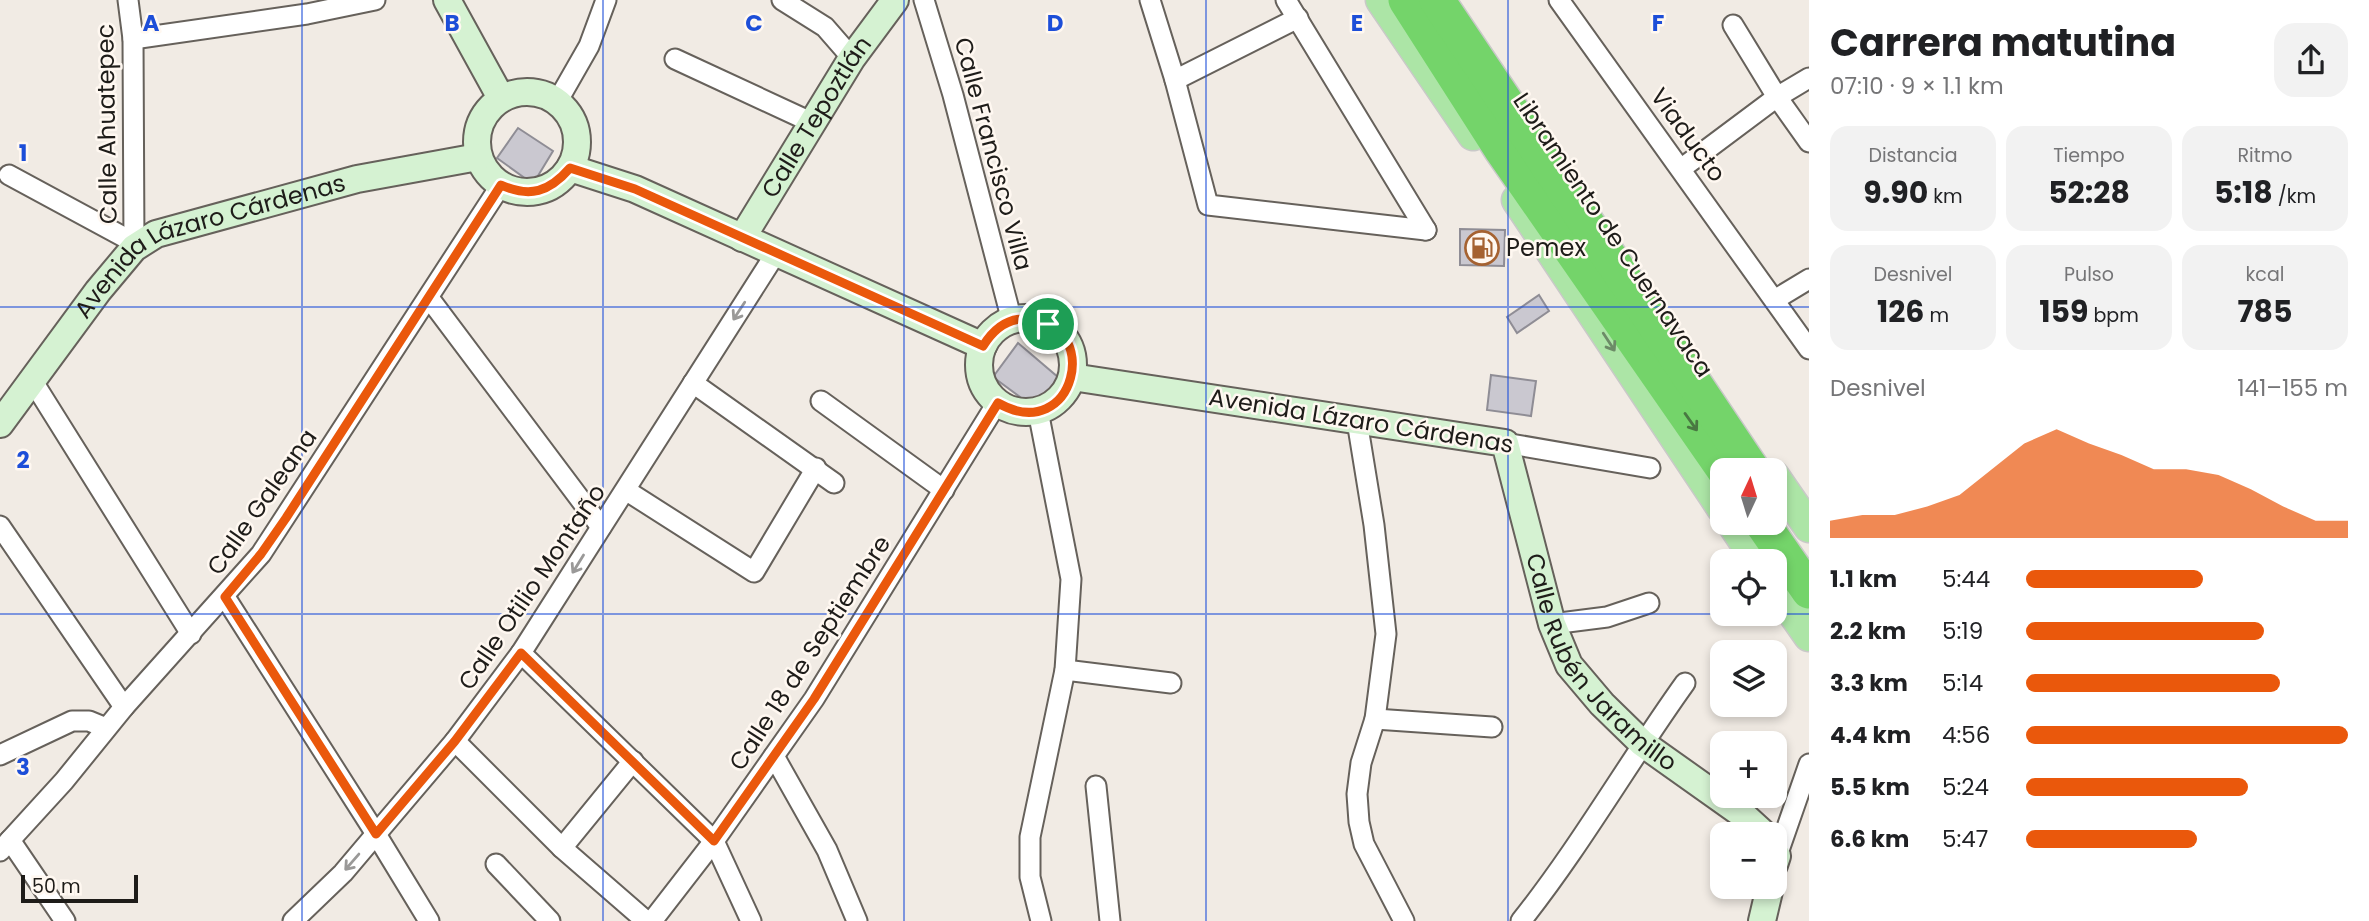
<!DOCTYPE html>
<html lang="es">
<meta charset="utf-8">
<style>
:root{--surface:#fff;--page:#f2f2f2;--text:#202124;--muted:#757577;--accent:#ea580c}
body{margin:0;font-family:Poppins,sans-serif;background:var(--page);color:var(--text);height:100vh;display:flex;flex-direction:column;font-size:26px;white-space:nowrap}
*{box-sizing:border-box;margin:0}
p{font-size:23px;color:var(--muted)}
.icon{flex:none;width:38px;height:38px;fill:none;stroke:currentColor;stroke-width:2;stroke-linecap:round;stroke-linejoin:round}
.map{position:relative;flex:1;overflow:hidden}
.panel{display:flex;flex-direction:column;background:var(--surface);width:560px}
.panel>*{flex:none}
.needle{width:46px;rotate:4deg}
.tools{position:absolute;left:1710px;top:458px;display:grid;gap:14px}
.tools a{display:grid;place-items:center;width:77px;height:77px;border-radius:14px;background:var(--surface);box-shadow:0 4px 10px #0003;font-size:35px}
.scale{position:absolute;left:21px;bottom:18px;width:117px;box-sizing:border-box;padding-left:7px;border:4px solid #1e1c19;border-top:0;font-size:19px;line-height:24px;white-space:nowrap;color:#1e1c19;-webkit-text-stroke:5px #fff8f1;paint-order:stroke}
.pin{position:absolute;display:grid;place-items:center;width:60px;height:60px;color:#fff;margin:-30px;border:4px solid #fff;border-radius:50%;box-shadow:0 2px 7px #0007}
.round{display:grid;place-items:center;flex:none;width:74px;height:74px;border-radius:21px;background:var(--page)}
.overview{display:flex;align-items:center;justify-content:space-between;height:119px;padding:0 21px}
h1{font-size:38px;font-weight:700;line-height:52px}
.stats{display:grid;grid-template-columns:repeat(3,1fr);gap:10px;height:119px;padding:7px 21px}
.stats div{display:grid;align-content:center;border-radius:18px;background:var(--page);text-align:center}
.stats b{font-size:30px;font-weight:700}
.stats small{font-size:19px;font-weight:400}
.stats p{font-size:19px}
.chart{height:196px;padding:14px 21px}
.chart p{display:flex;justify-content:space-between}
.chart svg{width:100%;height:126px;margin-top:7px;fill:var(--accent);opacity:.7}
ul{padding:0 21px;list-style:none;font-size:23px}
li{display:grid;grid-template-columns:112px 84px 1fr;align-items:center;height:52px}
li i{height:18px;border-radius:9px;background:var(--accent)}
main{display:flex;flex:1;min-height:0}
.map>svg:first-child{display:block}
</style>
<main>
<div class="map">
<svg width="1809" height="921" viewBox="0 0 1809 921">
<rect width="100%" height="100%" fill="#f1ebe4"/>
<!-- building -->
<g fill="#cac8d0" stroke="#8f8d95" stroke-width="2">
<polygon points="518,128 553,151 533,184 497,158"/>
<polygon points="1460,229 1505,230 1504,266 1460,265"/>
<polygon points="1539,295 1549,311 1517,333 1507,317"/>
<polygon points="1018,343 1059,378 1035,408 993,377"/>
<polygon points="1491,375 1536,381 1531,416 1487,410"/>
</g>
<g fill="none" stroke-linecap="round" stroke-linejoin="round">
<!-- street casing -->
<g stroke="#66615b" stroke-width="23">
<g id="street">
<polyline points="128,0 133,39 134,248"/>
<polyline points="782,0 825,27 852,58"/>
<polyline points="924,0 953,95 1012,321"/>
<polyline points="1150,0 1175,80 1208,205 1426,230"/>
<polyline points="1286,0 1426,230"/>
<polyline points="1559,0 1809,349"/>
<polyline points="1733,25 1777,97 1809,142"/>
<polyline points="133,39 307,14 375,0"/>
<polyline points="675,59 813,123"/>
<polyline points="1175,80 1298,18"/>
<polyline points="557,102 589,46 606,0"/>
<polyline points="1682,168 1777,97 1809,78"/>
<polyline points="9,175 133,242"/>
<polyline points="429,298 601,527"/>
<polyline points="1776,299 1809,279"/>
<polyline points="32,380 191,634"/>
<polyline points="693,383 834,483"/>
<polyline points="821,401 944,490"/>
<polyline points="1038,411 1071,579 1065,670 1030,837 1030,877 1041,921"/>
<polyline points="1357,421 1374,525 1386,634 1375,719 1361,763 1357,794 1359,822 1364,844 1404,921"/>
<polyline points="1505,443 1650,468"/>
<polyline points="627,491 754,572 816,468"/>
<polyline points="0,526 124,707"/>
<polyline points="225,597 376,834 429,921"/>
<polyline points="1552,624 1607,617 1649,603"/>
<polyline points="521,653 714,841 751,921"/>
<polyline points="1065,670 1171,683"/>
<polyline points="1375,719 1492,727"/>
<polyline points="455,741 562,848 646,921"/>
<polyline points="0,755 72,721 89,721 106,728"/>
<polyline points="774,756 827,850 857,921"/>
<polyline points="1096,786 1110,921"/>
<polyline points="10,840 65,921"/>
<polyline points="562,848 633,761"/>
<polyline points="0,851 64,781 124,707 261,554 501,185"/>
<polyline points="1777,856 1809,764"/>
<polyline points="496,864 550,921"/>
<polyline points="293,921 343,873 376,834 455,741 521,653 776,253"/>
<polyline points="652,921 714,841 814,699 997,403"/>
<path d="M1521,921c59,-74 108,-160 164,-238"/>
</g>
</g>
<!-- secondary casing -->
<g stroke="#66615b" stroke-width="30">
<g id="secondary">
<polyline points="447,0 501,98"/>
<circle cx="527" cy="142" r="50"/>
<polyline points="570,168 635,189 983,346"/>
<path id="s1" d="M742,238l110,-180 43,-58"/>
<circle cx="1026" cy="365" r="47"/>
<path id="s2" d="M1072,377l433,66 47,181 17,41 33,39 40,39 100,71 23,21"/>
<path id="s3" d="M0,424l98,-133 36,-43 22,-14 201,-55 121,-22"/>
<polyline points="1774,852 1777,856 1774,865"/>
<polyline points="1762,921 1770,887"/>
</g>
</g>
<!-- primary casing -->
<g stroke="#c9c9c8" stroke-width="33">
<g id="primary">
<polyline points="1381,0 1473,135"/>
<polyline points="1517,200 1722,508"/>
<polyline points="1774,476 1809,527"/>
<polyline points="1732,523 1758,562"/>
<polyline points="1774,586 1809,636"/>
</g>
</g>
<!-- highway casing -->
<g stroke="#c9c9c8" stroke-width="38">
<g id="highway">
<polyline points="1406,0 1502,150 1725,471"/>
<polyline points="1437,0 1753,471"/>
<polyline points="1762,523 1809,591"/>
</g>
</g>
<!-- street -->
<use href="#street" stroke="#fff" stroke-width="19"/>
<!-- secondary -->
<use href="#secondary" stroke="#d5f2d2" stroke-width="26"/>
<!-- primary -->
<use href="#primary" stroke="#ace5a6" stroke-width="30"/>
<!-- highway -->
<use href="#highway" stroke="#74d46a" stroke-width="35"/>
</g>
<!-- one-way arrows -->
<defs><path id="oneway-shaft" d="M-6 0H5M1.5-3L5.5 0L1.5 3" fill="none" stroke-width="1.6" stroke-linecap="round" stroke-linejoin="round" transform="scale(1.75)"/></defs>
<g stroke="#9a9998">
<use href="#oneway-shaft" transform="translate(739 311) rotate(123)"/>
<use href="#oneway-shaft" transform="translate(578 564) rotate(122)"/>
<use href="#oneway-shaft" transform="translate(352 862) rotate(131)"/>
</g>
<use stroke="#6c8b67" href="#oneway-shaft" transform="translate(1609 342) rotate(57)"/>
<use stroke="#497842" href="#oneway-shaft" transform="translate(1691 422) rotate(55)"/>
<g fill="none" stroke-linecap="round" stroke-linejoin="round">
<!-- route casing -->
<g stroke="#fff" stroke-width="14">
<path id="route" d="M570,168l65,21 348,157c10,-16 23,-28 43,-27 78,1 50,128 -28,84l-184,296 -100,142 -193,-188 -66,88 -79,93 -151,-237 36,-43 25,-36 215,-333c29,13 48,7 69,-17z"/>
</g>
<!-- route -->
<use href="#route" stroke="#ea580c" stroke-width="9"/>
</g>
<!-- grid -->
<path fill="none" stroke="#1d4ed8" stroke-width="2" stroke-opacity="0.55" d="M302,0v921M603,0v921M904,0v921M1206,0v921M1508,0v921M0,307h1809M0,614h1722M1774,614h35"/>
<!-- icons -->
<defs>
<g id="fuel-ring" transform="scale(1.75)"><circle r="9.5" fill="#fff8f1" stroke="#a56231" stroke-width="1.5"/><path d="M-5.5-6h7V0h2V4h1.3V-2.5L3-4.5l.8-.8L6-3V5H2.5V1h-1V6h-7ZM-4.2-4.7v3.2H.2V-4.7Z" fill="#a56231"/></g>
</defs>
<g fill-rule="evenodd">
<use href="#fuel-ring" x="1482" y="248"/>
</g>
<g text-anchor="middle" stroke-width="5" stroke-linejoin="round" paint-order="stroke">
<!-- street labels -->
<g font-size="24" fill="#1e1c19" stroke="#fff8f1">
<text dy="8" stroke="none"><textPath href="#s1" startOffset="142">Calle Tepoztlán</textPath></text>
<text transform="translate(107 124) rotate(-91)" y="8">Calle Ahuatepec</text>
<text transform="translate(1688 135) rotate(54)" y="8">Viaducto</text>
<text transform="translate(993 154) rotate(75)" y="8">Calle Francisco Villa</text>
<text transform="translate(1613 235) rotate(56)" y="8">Libramiento de Cuernavaca</text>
<text dy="8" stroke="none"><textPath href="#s3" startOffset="289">Avenida Lázaro Cárdenas</textPath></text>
<text transform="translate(1361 421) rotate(9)" y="8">Avenida Lázaro Cárdenas</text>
<text transform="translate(262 502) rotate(-55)" y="8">Calle Galeana</text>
<text transform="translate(532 587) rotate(-56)" y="8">Calle Otilio Montaño</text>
<text transform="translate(810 653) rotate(-57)" y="8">Calle 18 de Septiembre</text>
<text dy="8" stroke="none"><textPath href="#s2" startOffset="684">Calle Rubén Jaramillo</textPath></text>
</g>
<!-- poi labels -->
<g font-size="24" fill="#1e1c19" stroke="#fff8f1" text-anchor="start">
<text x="1506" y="256">Pemex</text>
</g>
</g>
<g font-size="23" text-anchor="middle" font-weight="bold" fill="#1d4ed8" stroke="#fff8f1" stroke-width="5" stroke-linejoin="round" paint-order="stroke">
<text x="151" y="31">A</text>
<text x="452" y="31">B</text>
<text x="754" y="31">C</text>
<text x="1055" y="31">D</text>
<text x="1357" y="31">E</text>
<text x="1658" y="31">F</text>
<text x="23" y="161">1</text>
<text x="23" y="468">2</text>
<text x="23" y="775">3</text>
</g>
</svg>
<div class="tools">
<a><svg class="needle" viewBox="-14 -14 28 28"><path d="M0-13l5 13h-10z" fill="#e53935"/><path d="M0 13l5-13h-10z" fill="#757577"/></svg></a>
<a><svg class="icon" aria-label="locate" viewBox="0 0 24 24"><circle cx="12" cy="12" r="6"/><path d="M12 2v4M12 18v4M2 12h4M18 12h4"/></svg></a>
<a><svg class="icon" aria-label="layers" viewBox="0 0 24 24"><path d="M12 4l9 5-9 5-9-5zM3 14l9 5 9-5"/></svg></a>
<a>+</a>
<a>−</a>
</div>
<div class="scale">50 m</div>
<div class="pin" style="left:1048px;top:324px;background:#1e9e55"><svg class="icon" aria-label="arrive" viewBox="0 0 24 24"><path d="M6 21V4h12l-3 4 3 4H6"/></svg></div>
</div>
<section class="panel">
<div class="overview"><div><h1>Carrera matutina</h1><p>07:10 · 9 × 1.1 km</p></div><a class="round"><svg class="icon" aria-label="share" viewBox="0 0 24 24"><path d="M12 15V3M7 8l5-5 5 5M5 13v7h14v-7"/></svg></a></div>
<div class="stats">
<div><p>Distancia</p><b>9.90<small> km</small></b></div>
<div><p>Tiempo</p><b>52:28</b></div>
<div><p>Ritmo</p><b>5:18<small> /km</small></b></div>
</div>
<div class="stats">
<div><p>Desnivel</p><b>126<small> m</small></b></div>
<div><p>Pulso</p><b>159<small> bpm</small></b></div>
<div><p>kcal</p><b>785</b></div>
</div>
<div class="chart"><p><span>Desnivel</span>141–155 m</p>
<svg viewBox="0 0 160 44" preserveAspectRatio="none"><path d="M0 44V38L10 36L20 36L30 33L40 29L50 20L60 11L70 6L80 11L90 15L100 20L110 20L120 22L130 27L140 33L150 38L160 38V44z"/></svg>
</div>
<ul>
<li><b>1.1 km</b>5:44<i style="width:55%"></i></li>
<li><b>2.2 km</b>5:19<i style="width:74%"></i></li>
<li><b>3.3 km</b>5:14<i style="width:79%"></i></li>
<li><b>4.4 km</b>4:56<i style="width:100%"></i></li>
<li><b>5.5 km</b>5:24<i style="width:69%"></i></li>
<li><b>6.6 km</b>5:47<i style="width:53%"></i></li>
</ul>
</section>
</main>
